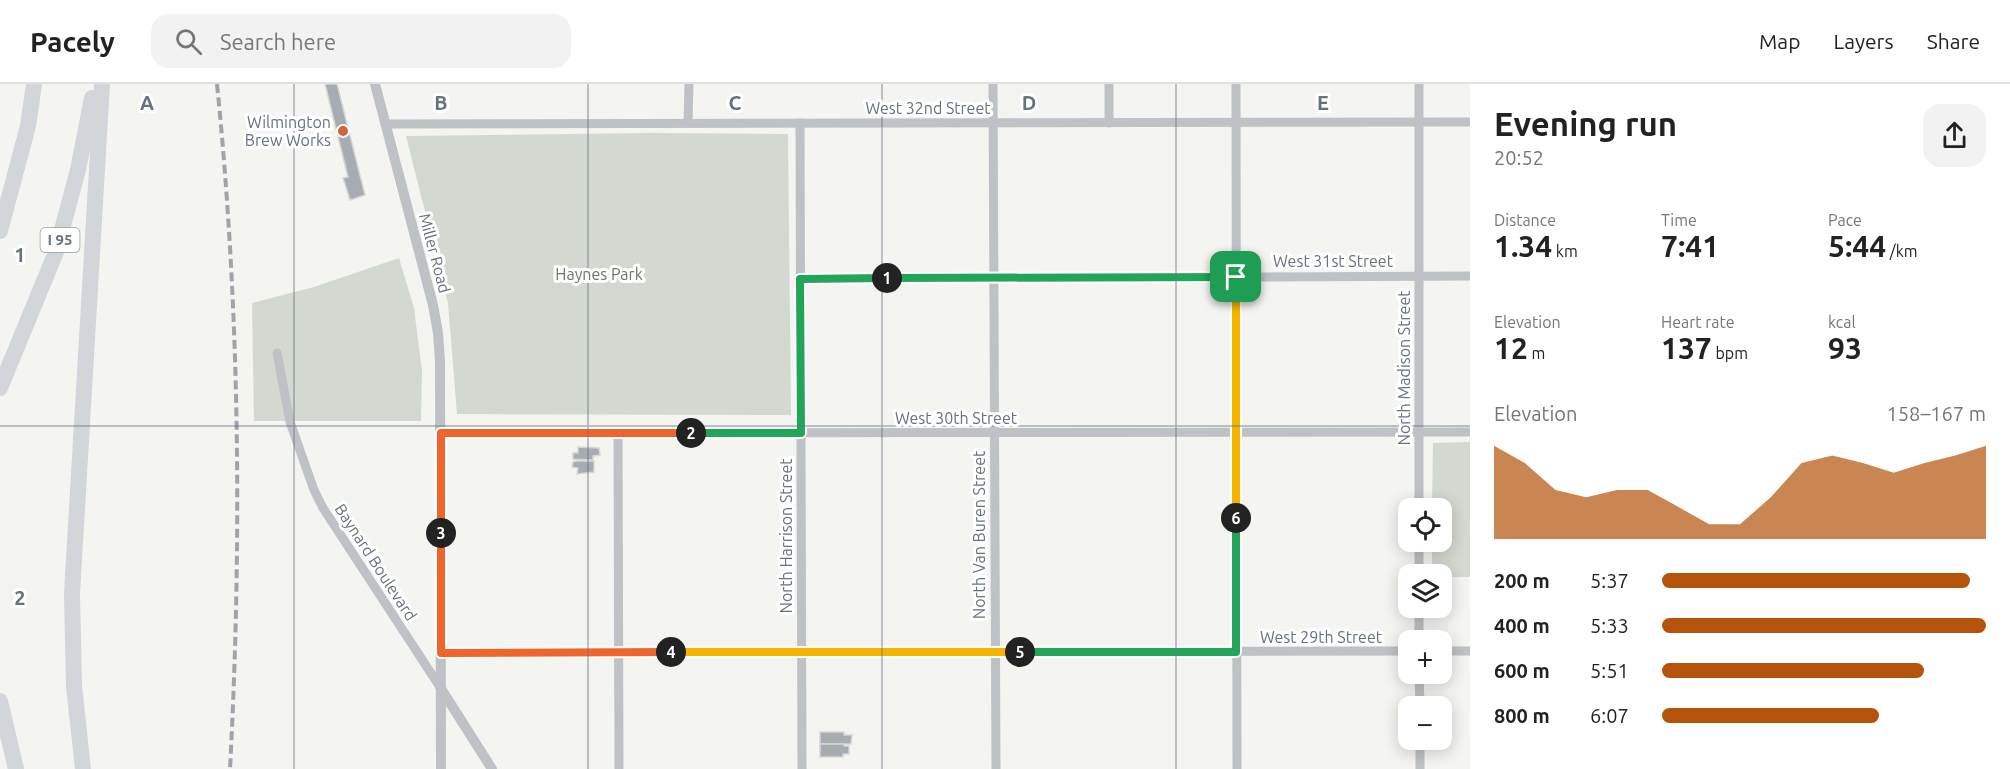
<!DOCTYPE html>
<meta charset="utf-8">
<style>
:root{--surface:#fff;--page:#f2f2f2;--text:#222;--muted:#767676;--line:#e0e0e0;--accent:#b45309}
body{margin:0;font-family:Ubuntu,sans-serif;background:var(--page);color:var(--text);height:100vh;display:flex;flex-direction:column;font-size:22px;white-space:nowrap}
*{box-sizing:border-box;margin:0}
p{font-size:20px;color:var(--muted)}
.icon{flex:none;width:33px;height:33px;fill:none;stroke:currentColor;stroke-width:2;stroke-linecap:round;stroke-linejoin:round}
.map{position:relative;flex:1;overflow:hidden}
.details{display:flex;flex-direction:column;background:var(--surface);width:540px}
.details>*{flex:none}
.tools{position:absolute;left:1398px;top:414px;display:grid;gap:12px}
.tools a{display:grid;place-items:center;width:54px;height:54px;border-radius:12px;background:var(--surface);box-shadow:0 3px 15px #0003;font-size:30px}
.pin{position:absolute;display:grid;place-items:center;width:51px;height:51px;color:#fff;margin:-26px;border-radius:12px;box-shadow:0 3px 9px #0006}
.km{position:absolute;width:30px;height:30px;margin:-15px;border-radius:50%;background:#222;color:#fff;font-size:16px;line-height:30px;text-align:center}
.round{display:grid;place-items:center;flex:none;width:63px;height:63px;border-radius:18px;background:var(--page)}
.summary{display:flex;align-items:center;justify-content:space-between;height:102px;padding:0 24px}
h1{font-size:33px;font-weight:700;line-height:45px}
.stats{display:grid;grid-template-columns:repeat(3,1fr);gap:9px;height:102px;padding:6px 24px}
.stats div{display:grid;align-content:center}
.stats b{font-size:30px;font-weight:700}
.stats small{font-size:16px;font-weight:400}
.stats p{font-size:16px}
.chart{height:168px;padding:12px 24px}
.chart p{display:flex;justify-content:space-between}
.chart svg{width:100%;height:108px;margin-top:6px;fill:var(--accent);opacity:.7}
ul{padding:0 24px;list-style:none;font-size:20px}
li{display:grid;grid-template-columns:96px 72px 1fr;align-items:center;height:45px}
li i{height:15px;border-radius:8px;background:var(--accent)}
header{display:flex;align-items:center;gap:36px;box-sizing:border-box;height:84px;padding:0 30px;background:var(--surface);border-bottom:2px solid var(--line)}
header strong{font-size:28px}
nav{display:flex;gap:33px;margin-inline-start:auto;font-size:21px}
.search{width:420px;height:54px;background:var(--page);display:flex;align-items:center;gap:15px;box-sizing:border-box;padding:0 21px;border-radius:18px;color:var(--muted);font-size:22px}
main{display:flex;flex:1;min-height:0}
.map>svg:first-child{display:block}
</style>
<header>
<strong>Pacely</strong>
<div class="search"><svg class="icon" aria-label="search" viewBox="0 0 24 24"><circle cx="10" cy="10" r="6"/><path d="M15 15l6 6"/></svg>Search here</div>
<nav><a>Map</a><a>Layers</a><a>Share</a></nav>
</header>
<main>
<div class="map">
<svg width="1470" height="685" viewBox="0 0 1470 685">
<rect width="100%" height="100%" fill="#f4f4f1"/>
<!-- green -->
<g fill="#d3d9d1">
<polygon points="649,49 788,50 791,331 457,330 448,219 406,52"/>
<polygon points="399,174 414,224 422,287 421,337 254,337 252,219 314,203"/>
<polygon points="1470,358 1470,493 1442,493 1442,490 1432,490 1432,458 1442,458 1442,424 1432,424 1433,359"/>
</g>
<!-- building -->
<g fill="#a6acb1" stroke="#d6d6d4" stroke-width="1.5">
<polygon points="325,0 337,0 365,111 350,116 343,94 348,93"/>
<polygon points="578,363 599,364 600,371 593,372 593,376 573,375 573,369 578,369"/>
<polygon points="576,377 594,377 594,388 577,390 578,384 572,383 573,378"/>
<polygon points="820,648 844,648 844,651 852,651 851,660 820,660"/>
<polygon points="820,660 844,660 844,662 849,662 849,670 843,670 843,673 820,673"/>
</g>
<g fill="none" stroke-linecap="round" stroke-linejoin="round">
<!-- minor -->
<g stroke="#bec1c5" stroke-width="9">
<polyline points="993,0 996,685"/>
<polyline points="1109,0 1109,39"/>
<polyline points="1236,0 1237,685"/>
<polyline points="1419,0 1419,424"/>
<polyline points="688,39 689,0"/>
<polyline points="800,39 802,685"/>
<polyline points="385,40 1470,38"/>
<polyline points="800,195 1470,192"/>
<polyline points="277,269 290,338 314,406 323,424 440,603"/>
<polyline points="441,349 1470,348"/>
<polyline points="618,349 619,685"/>
<polyline points="1419,458 1419,490"/>
<polyline points="1419,524 1419,556"/>
<polyline points="1442,567 1470,567"/>
<polyline points="441,569 1408,567"/>
<polyline points="1419,590 1420,622"/>
<polyline points="1420,656 1420,685"/>
</g>
<!-- tertiary -->
<g stroke="#bec1c5" stroke-width="10">
<polyline points="375,0 433,221 438,249 440,277 441,685"/>
<polyline points="440,603 492,685"/>
</g>
<!-- motorway -->
<g stroke="#d2d5d9" stroke-width="16">
<polyline points="0,147 28,42 34,0"/>
<polyline points="0,304 56,168 78,86 92,14"/>
<polyline points="0,617 16,685"/>
<polyline points="83,685 74,602 72,509 102,0"/>
</g>
<!-- rail -->
<path stroke="#a0a4aa" stroke-width="4" stroke-dasharray="9 4.5" stroke-linecap="butt" d="M217,0c23,227 25,457 13,685"/>
</g>
<g fill="none" stroke-linecap="round" stroke-linejoin="round">
<!-- split-1 casing -->
<g stroke="#fff" stroke-width="12">
<polyline id="split-1" points="887,194 1236,193"/>
</g>
<!-- split-2 casing -->
<g stroke="#fff" stroke-width="12">
<polyline id="split-2" points="691,349 801,349 800,195 887,194"/>
</g>
<!-- split-3 casing -->
<g stroke="#fff" stroke-width="12">
<polyline id="split-3" points="441,449 441,349 691,349"/>
</g>
<!-- split-4 casing -->
<g stroke="#fff" stroke-width="12">
<polyline id="split-4" points="441,449 441,569 671,568"/>
</g>
<!-- split-5 casing -->
<g stroke="#fff" stroke-width="12">
<polyline id="split-5" points="671,568 1020,568"/>
</g>
<!-- split-6 casing -->
<g stroke="#fff" stroke-width="12">
<polyline id="split-6" points="1020,568 1236,568 1236,434"/>
</g>
<!-- split-7 casing -->
<g stroke="#fff" stroke-width="12">
<polyline id="split-7" points="1236,193 1236,434"/>
</g>
<!-- split-1 -->
<use href="#split-1" stroke="#22a559" stroke-width="8"/>
<!-- split-2 -->
<use href="#split-2" stroke="#22a559" stroke-width="8"/>
<!-- split-3 -->
<use href="#split-3" stroke="#f0652b" stroke-width="8"/>
<!-- split-4 -->
<use href="#split-4" stroke="#f0652b" stroke-width="8"/>
<!-- split-5 -->
<use href="#split-5" stroke="#f5b400" stroke-width="8"/>
<!-- split-6 -->
<use href="#split-6" stroke="#22a559" stroke-width="8"/>
<!-- split-7 -->
<use href="#split-7" stroke="#f5b400" stroke-width="8"/>
</g>
<!-- grid -->
<path fill="none" stroke="#67727f" stroke-width="1.5" stroke-opacity="0.55" d="M294,0v685M588,0v685M882,0v685M1176,0v685M0,342h1470"/>
<!-- markers -->
<circle fill="#cf6537" stroke="#fff" stroke-width="2" cx="343" cy="47" r="6"/>
<g text-anchor="middle" stroke-width="6" stroke-linejoin="round" paint-order="stroke">
<!-- shield labels -->
<rect fill="#fff" stroke="#959ca5" stroke-width="1.5" x="40.5" y="144" width="39" height="24" rx="4.5"/>
<g font-size="15" font-weight="bold" fill="#67727f">
<text x="60" y="161">I 95</text>
</g>
<!-- street labels -->
<g font-size="16" fill="#67727f" stroke="#fff">
<text x="928" y="30">West 32nd Street</text>
<text transform="translate(435 169) rotate(75)" y="6">Miller Road</text>
<text x="1333" y="183">West 31st Street</text>
<text transform="translate(1404 284) rotate(-90)" y="6">North Madison Street</text>
<text x="956" y="340">West 30th Street</text>
<text transform="translate(979 451) rotate(-90)" y="6">North Van Buren Street</text>
<text transform="translate(786 452) rotate(-90)" y="6">North Harrison Street</text>
<text transform="translate(376 478) rotate(57)" y="6">Baynard Boulevard</text>
<text x="1321" y="559">West 29th Street</text>
</g>
<!-- poi labels -->
<g font-size="16" fill="#67727f" stroke="#fff" text-anchor="end">
<text x="331" y="44">Wilmington<tspan x="331" dy="18">Brew Works</tspan></text>
</g>
<!-- park labels -->
<g font-size="16" fill="#677765" stroke="#fff">
<text x="599" y="196">Haynes Park</text>
</g>
</g>
<g font-size="20" text-anchor="middle" font-weight="bold" fill="#67727f" stroke="#fff" stroke-width="6" stroke-linejoin="round" paint-order="stroke">
<text x="147" y="26">A</text>
<text x="441" y="26">B</text>
<text x="735" y="26">C</text>
<text x="1029" y="26">D</text>
<text x="1323" y="26">E</text>
<text x="20" y="178">1</text>
<text x="20" y="521">2</text>
</g>
</svg>
<div class="tools">
<a><svg class="icon" aria-label="locate" viewBox="0 0 24 24"><circle cx="12" cy="12" r="6"/><path d="M12 2v4M12 18v4M2 12h4M18 12h4"/></svg></a>
<a><svg class="icon" aria-label="layers" viewBox="0 0 24 24"><path d="M12 4l9 5-9 5-9-5zM3 14l9 5 9-5"/></svg></a>
<a>+</a>
<a>−</a>
</div>
<div class="pin" style="left:1236px;top:193px;background:#1e9e55"><svg class="icon" aria-label="arrive" viewBox="0 0 24 24"><path d="M6 21V4h12l-3 4 3 4H6"/></svg></div>
<b class="km" style="left:887px;top:194px">1</b>
<b class="km" style="left:691px;top:349px">2</b>
<b class="km" style="left:441px;top:449px">3</b>
<b class="km" style="left:671px;top:568px">4</b>
<b class="km" style="left:1020px;top:568px">5</b>
<b class="km" style="left:1236px;top:434px">6</b>
</div>
<section class="details">
<div class="summary"><div><h1>Evening run</h1><p>20:52</p></div><a class="round"><svg class="icon" aria-label="share" viewBox="0 0 24 24"><path d="M12 15V3M7 8l5-5 5 5M5 13v7h14v-7"/></svg></a></div>
<div class="stats">
<div><p>Distance</p><b>1.34<small> km</small></b></div>
<div><p>Time</p><b>7:41</b></div>
<div><p>Pace</p><b>5:44<small> /km</small></b></div>
</div>
<div class="stats">
<div><p>Elevation</p><b>12<small> m</small></b></div>
<div><p>Heart rate</p><b>137<small> bpm</small></b></div>
<div><p>kcal</p><b>93</b></div>
</div>
<div class="chart"><p><span>Elevation</span>158–167 m</p>
<svg viewBox="0 0 160 44" preserveAspectRatio="none"><path d="M0 44V6L10 13L20 24L30 27L40 24L50 24L60 31L70 38L80 38L90 27L100 13L110 10L120 13L130 17L140 13L150 10L160 6V44z"/></svg>
</div>
<ul>
<li><b>200 m</b>5:37<i style="width:95%"></i></li>
<li><b>400 m</b>5:33<i style="width:100%"></i></li>
<li><b>600 m</b>5:51<i style="width:81%"></i></li>
<li><b>800 m</b>6:07<i style="width:67%"></i></li>
</ul>
</section>
</main>
